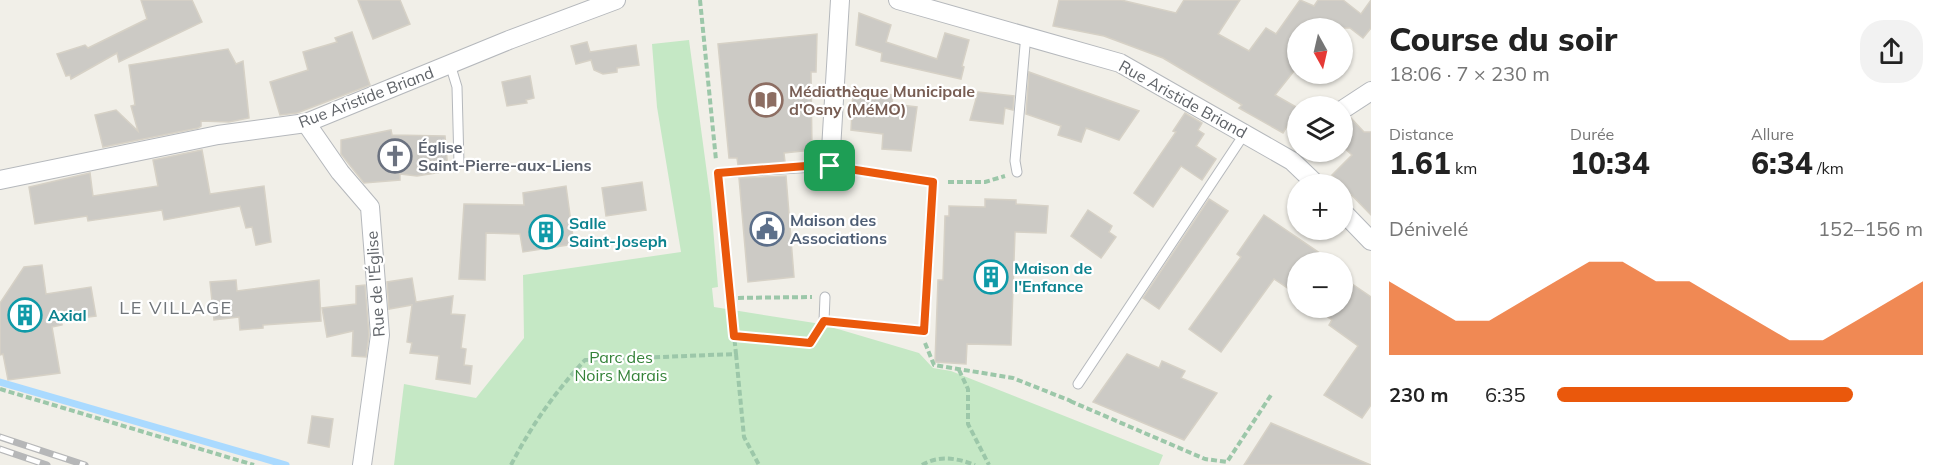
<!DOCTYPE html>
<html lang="fr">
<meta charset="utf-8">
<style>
:root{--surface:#fff;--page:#f2f2f2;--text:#222;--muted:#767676;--accent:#ea580c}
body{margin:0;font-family:Mulish,sans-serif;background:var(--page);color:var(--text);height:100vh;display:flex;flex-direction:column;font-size:22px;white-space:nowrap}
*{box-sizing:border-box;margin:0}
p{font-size:20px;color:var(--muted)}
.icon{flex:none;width:33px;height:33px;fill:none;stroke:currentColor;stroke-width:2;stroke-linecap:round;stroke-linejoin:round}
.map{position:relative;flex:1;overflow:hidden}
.sheet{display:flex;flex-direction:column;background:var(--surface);width:570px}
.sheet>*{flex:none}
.needle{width:39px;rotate:172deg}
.fabs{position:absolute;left:1287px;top:18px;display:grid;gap:12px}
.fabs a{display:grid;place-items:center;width:66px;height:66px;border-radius:50%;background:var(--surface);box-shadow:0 2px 4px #0004;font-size:30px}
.pin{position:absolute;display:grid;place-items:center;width:51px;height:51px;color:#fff;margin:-26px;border-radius:12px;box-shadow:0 3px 9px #0006}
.round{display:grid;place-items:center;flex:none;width:63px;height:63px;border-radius:24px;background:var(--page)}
.summary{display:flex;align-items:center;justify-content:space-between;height:102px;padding:0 18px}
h1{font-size:33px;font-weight:800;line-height:45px}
.metrics{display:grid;grid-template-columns:repeat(3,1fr);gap:9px;height:102px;padding:6px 18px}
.metrics div{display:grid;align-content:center}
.metrics b{font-size:30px;font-weight:800}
.metrics small{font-size:16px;font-weight:400}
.metrics p{font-size:16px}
.chart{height:168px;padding:12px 18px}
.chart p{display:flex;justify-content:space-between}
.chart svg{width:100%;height:108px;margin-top:6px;fill:var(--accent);opacity:.7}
ul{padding:0 18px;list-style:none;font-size:20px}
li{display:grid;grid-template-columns:96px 72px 1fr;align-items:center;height:45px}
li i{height:15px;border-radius:8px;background:var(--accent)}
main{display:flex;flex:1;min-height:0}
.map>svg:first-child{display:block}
</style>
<main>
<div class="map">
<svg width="1371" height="465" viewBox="0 0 1371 465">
<rect width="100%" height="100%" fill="#f1efe8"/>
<!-- green -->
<polygon fill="#c5e8c5" points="689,40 711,203 718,287 712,288 714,307 821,324 919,353 933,368 951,371 1163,455 1159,465 394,465 404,384 476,398 524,338 523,275 681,252 657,107 652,44"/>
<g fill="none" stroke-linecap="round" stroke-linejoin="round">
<!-- stream -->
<polyline stroke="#aadaff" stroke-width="7" points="0,382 286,465"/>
</g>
<!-- building -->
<g fill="#cccac5" stroke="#d6d1c6" stroke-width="1.5">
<polygon points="141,0 192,0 202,22 119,62 117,53 71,79 70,75 66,76 57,54 85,45 88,48 147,19"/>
<polygon points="358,0 400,0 410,24 373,39"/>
<polygon points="1059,0 1121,0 1176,13 1184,0 1240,0 1218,34 1249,51 1266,28 1276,34 1300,0 1314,6 1318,0 1343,0 1361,14 1371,0 1371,28 1363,38 1350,28 1298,28 1298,66 1275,95 1298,108 1283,133 1239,108 1242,105 1163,58 1104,36 1053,26"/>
<polygon points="859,13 891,25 886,42 937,59 945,33 969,40 962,66 964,67 961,79 881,61 882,53 856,45"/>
<polygon points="352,32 370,85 297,113 280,115 270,82 308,70 303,52 337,42 335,38"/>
<polygon points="817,34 816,72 811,72 812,150 784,153 785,162 738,165 737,158 729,158 718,44"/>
<polygon points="587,42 590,52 636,45 639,65 617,68 617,72 603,74 594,70 591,60 576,64 571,46"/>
<polygon points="228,49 236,64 243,61 249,118 229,122 201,121 201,126 198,128 103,147 95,115 116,110 138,131 131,106 135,105 129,65"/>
<polygon points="1029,72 1102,98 1139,111 1119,140 1086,128 1081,142 1058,135 1061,126 1026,114"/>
<polygon points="530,76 534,98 526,100 527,103 507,106 502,82"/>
<polygon points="853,90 893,95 892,104 917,107 911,151 882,149 883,134 851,130"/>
<polygon points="978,92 1014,96 1013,110 1005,108 1003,124 970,120"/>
<polygon points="1185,113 1202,123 1198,130 1204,134 1196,146 1216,159 1202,180 1181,166 1153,207 1134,193 1176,132 1173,131"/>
<polygon points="1351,118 1364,132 1371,132 1371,215 1332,175 1352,155 1342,146 1342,121"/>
<polygon points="391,130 392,135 445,136 448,171 417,176 400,174 400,180 364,183 341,154 341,140"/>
<polygon points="202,150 210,194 264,186 271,242 256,245 252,227 246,228 240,206 164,220 162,210 88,221 87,216 35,224 29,187 90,173 93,196 158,186 153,160"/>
<polygon points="786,176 794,277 748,282 739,178"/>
<polygon points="642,182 646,210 606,216 602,188"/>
<polygon points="566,186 574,244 523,252 520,234 486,233 485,280 459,279 464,204 524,205 523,193"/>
<polygon points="985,199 1016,200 1016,204 1048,206 1046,233 1015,232 1011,345 967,344 966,364 935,362 938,280 943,280 945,216 949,216 949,206 985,207"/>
<polygon points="1209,199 1228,211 1159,309 1143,298"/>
<polygon points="1088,210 1112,226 1109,232 1116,237 1101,258 1071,236"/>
<polygon points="1264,215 1333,262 1298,262 1298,295 1274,279 1221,352 1189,329 1241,257 1237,254"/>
<polygon points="42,265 46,294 91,287 96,316 62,320 62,325 52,327 60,373 8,380 3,354 0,355 0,303 24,267"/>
<polygon points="1342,277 1371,297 1371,405 1362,418 1324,395 1358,346 1329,325 1332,320 1314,308 1342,308"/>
<polygon points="412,278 416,302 453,296 451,314 465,315 461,348 466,349 464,365 472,366 470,384 436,379 439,356 410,353 412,343 407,342 412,305 389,309 387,282"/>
<polygon points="236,280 237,291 319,280 321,321 263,325 263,328 240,330 239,317 214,320 210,282"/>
<polygon points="365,285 369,335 366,357 352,356 353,331 327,337 322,308 356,304 356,286"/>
<polygon points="1127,354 1159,368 1162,361 1185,371 1181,378 1217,393 1184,440 1093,402"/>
<polygon points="312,416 333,419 329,447 308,443"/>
<polygon points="1271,423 1371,465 1244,465"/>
</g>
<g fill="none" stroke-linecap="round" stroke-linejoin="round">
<!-- lane casing -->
<g stroke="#b5b8bc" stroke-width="11">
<g id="lane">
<polyline points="450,64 457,87 459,164"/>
<polyline points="1017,172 1015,161 1026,34"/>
<polyline points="718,173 830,166 933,182 924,331 824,321 825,297"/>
<polyline points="1078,384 1245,133"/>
</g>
</g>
<!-- street casing -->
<g stroke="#b5b8bc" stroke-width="20">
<g id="street">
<polyline points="898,0 1120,63 1292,161 1316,184"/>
<polyline points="1342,110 1371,91"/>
<polyline points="306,123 340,172 370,207 380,335 362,465"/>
<polyline points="830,166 840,0"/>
<polyline points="0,180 218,135 306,123 509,40 616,0"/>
<polyline points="1342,211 1371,241"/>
</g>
</g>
<!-- path -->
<g stroke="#9cc7a9" stroke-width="4" stroke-dasharray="6 3" stroke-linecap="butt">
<polyline points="700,0 716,160"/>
<polyline points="948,182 985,182 1005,176"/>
<polyline points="729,298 812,297"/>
<polyline points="734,336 810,343 818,332"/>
<polyline points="925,343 934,365 1013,378 1071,401"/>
<polyline points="736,354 744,437 759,465"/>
<polyline points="959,370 968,389 968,424 989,465"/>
<polyline points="0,389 254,465"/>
<polyline points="1070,401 1205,459 1227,462 1271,395"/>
<path d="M511,465c20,-39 44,-73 74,-105l151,-6 -17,-168"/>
<path d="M922,465c17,-10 35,-7 53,0"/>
</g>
<!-- lane -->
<use href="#lane" stroke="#fff" stroke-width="9"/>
<!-- street -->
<use href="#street" stroke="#fff" stroke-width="18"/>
<!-- rail casing -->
<g stroke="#b6b7b8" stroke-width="7">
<g id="rail">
<polyline points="0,437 85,465"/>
<polyline points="0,449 47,465"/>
</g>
</g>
<!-- rail -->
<use href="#rail" stroke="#fff" stroke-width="4.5" stroke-dasharray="14" stroke-linecap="butt"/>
</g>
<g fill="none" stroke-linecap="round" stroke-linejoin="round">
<!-- route casing -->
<g stroke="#fff" stroke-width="12">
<polygon id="route" points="806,166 830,166 933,182 924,331 824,321 810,343 734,336 718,173"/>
</g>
<!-- route -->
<use href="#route" stroke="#ea580c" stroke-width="8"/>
</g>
<!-- icons -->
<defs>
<g id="library-ring" transform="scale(1.725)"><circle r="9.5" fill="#fff" stroke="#8d6e63" stroke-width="1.5"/><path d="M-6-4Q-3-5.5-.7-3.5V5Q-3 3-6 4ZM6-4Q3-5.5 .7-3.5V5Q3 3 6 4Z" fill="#8d6e63"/></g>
<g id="church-ring" transform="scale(1.725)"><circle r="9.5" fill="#fff" stroke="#6b7280" stroke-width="1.5"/><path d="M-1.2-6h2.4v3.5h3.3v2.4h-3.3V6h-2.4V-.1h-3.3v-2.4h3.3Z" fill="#6b7280"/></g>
<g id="civic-ring" transform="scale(1.725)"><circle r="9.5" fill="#fff" stroke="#5c6f8a" stroke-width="1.5"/><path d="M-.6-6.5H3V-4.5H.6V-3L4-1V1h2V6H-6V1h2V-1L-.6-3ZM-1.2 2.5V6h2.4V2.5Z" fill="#5c6f8a"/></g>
<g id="building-ring" transform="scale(1.725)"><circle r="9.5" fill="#fff" stroke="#0f9aa8" stroke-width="1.5"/><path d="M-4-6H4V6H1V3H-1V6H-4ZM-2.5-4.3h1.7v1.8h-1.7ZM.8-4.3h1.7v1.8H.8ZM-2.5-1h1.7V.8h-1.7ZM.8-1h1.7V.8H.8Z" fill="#0f9aa8"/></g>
</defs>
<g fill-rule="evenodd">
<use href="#library-ring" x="766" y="100"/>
<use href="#church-ring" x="395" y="156"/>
<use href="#civic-ring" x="767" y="229"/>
<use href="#building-ring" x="546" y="232"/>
<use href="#building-ring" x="991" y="277"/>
<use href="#building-ring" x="25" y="315"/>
</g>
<g text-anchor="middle" stroke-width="4.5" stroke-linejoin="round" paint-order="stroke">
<!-- education labels -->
<g font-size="16" font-weight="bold" fill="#785e54" stroke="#fff" text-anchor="start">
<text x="789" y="97">Médiathèque Municipale<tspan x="789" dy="18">d'Osny (MéMO)</tspan></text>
</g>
<!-- street labels -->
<g font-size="16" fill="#5f6368" stroke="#fff">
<text transform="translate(366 97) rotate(-21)" y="6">Rue Aristide Briand</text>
<text transform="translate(1183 99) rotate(29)" y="6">Rue Aristide Briand</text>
<text transform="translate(375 284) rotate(-94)" y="6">Rue de l'Église</text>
</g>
<!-- worship labels -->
<g font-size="16" font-weight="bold" fill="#5b616d" stroke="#fff" text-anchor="start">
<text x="418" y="153">Église<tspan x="418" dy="18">Saint-Pierre-aux-Liens</tspan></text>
</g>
<!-- service labels -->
<g font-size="16" font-weight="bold" fill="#4e5e75" stroke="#fff" text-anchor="start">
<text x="790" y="226">Maison des<tspan x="790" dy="18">Associations</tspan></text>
</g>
<!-- culture labels -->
<g font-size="16" font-weight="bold" fill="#0d838f" stroke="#fff" text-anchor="start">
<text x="569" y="229">Salle<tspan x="569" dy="18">Saint-Joseph</tspan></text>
<text x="1014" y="274">Maison de<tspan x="1014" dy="18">l'Enfance</tspan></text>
<text x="48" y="321">Axial</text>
</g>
<!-- park labels -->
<g font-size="16" fill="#348238" stroke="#fff">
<text x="621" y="363">Parc des<tspan x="621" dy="18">Noirs Marais</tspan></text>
</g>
<!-- neighbourhood labels -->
<g font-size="18" letter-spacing="1.5" fill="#70757a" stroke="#fff">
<text x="176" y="314">LE VILLAGE</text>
</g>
</g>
</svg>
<div class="fabs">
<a><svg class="needle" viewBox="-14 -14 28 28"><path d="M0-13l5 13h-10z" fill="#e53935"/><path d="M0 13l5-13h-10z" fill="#767676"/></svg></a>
<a><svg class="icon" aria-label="layers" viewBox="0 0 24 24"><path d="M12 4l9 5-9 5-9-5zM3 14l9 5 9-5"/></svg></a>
<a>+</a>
<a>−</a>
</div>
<div class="pin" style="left:830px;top:166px;background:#1e9e55"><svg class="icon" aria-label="arrive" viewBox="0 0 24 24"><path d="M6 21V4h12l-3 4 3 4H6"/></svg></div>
</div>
<section class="sheet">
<div class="summary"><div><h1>Course du soir</h1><p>18:06 · 7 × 230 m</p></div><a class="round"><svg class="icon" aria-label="share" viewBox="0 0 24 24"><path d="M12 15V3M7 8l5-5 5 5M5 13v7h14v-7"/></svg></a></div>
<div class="metrics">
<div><p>Distance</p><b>1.61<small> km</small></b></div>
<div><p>Durée</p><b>10:34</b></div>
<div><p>Allure</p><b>6:34<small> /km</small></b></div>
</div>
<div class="chart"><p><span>Dénivelé</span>152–156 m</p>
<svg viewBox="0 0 160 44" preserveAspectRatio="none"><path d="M0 44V14L10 22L20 30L30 30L40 22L50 14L60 6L70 6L80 14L90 14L100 22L110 30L120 38L130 38L140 30L150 22L160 14V44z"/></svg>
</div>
<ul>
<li><b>230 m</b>6:35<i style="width:81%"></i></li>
</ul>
</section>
</main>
